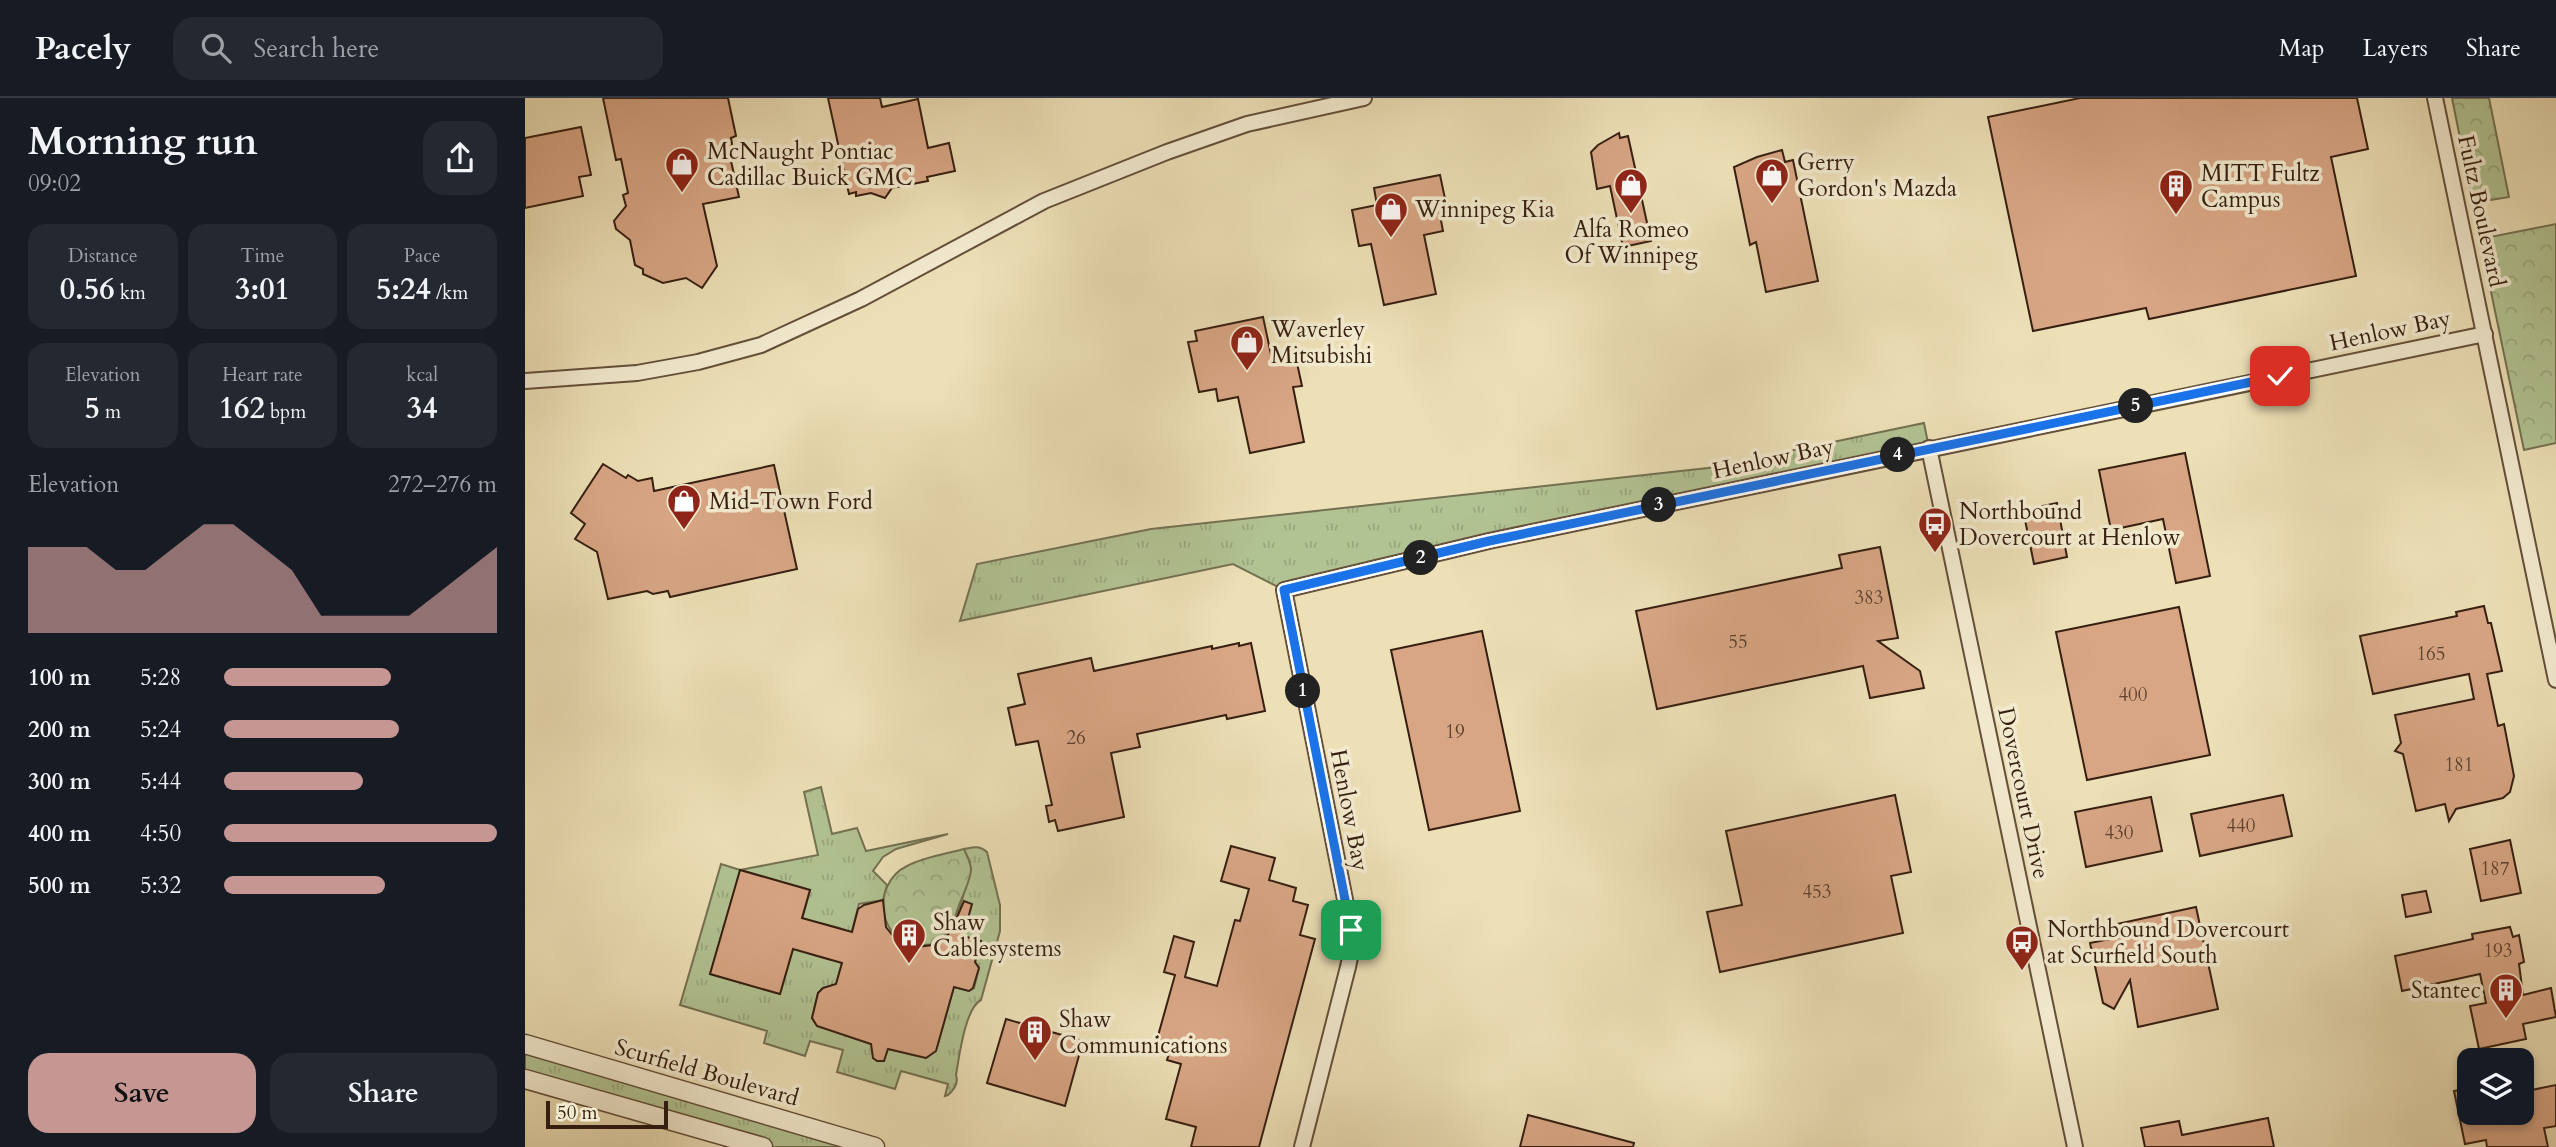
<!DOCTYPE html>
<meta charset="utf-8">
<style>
:root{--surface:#171b24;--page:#242831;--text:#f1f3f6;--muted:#9ea1a6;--line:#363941;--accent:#c59692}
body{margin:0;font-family:Cardo,serif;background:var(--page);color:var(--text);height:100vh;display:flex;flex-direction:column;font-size:26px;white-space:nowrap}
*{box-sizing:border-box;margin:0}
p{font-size:23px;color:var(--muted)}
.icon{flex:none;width:38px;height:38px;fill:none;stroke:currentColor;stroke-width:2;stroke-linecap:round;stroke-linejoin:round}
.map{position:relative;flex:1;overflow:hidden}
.drawer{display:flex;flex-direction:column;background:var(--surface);width:525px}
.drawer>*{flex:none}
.tools{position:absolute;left:1932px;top:950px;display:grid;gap:14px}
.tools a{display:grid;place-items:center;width:77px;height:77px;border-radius:14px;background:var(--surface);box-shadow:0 4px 10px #0003;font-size:35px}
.scale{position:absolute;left:21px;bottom:18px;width:122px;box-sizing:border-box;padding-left:7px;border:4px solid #361f11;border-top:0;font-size:19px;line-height:24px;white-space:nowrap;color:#361f11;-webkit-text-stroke:5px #f3ebd0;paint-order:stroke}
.pin{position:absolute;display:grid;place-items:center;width:60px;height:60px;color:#fff;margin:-30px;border-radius:14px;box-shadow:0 4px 10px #0006}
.km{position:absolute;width:35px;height:35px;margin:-18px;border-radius:50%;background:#222;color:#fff;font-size:19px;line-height:35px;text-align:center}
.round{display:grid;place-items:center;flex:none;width:74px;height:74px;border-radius:21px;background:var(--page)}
.head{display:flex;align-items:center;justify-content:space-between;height:119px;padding:0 28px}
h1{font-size:38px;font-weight:700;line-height:52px}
.stats{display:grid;grid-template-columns:repeat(3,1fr);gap:10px;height:119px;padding:7px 28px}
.stats div{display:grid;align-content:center;border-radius:18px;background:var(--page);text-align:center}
.stats b{font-size:30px;font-weight:700}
.stats small{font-size:19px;font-weight:400}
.stats p{font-size:19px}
.chart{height:196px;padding:14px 28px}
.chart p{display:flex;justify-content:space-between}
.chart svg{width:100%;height:126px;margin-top:7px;fill:var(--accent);opacity:.7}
.primary-button{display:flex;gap:14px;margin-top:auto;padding:14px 28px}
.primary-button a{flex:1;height:80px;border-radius:21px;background:var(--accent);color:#111;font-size:28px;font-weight:700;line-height:80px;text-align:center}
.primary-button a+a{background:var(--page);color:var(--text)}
ul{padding:0 28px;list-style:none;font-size:23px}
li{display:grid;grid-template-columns:112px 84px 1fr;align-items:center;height:52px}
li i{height:18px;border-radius:9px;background:var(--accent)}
header{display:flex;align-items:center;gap:42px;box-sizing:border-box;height:98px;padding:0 35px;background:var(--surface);border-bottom:2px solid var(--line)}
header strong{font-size:33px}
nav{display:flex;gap:38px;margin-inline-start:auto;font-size:24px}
.search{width:490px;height:63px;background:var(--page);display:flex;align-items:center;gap:18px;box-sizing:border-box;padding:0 24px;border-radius:21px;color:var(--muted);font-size:26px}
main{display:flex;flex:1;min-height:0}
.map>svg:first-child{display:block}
</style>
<header>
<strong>Pacely</strong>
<div class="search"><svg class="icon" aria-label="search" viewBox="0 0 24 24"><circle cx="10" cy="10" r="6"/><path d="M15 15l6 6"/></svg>Search here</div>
<nav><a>Map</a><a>Layers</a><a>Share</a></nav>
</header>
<main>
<section class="drawer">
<div class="head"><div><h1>Morning run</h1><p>09:02</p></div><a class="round"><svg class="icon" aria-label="share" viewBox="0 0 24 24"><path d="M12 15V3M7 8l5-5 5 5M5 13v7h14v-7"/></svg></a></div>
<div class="stats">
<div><p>Distance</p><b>0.56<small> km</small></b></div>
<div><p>Time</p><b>3:01</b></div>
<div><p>Pace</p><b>5:24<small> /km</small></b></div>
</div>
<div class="stats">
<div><p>Elevation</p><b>5<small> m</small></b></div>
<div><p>Heart rate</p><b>162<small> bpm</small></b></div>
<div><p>kcal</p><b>34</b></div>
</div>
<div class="chart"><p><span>Elevation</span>272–276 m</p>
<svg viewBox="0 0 160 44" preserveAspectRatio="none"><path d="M0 44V14L10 14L20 14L30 22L40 22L50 14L60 6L70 6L80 14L90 22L100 38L110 38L120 38L130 38L140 30L150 22L160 14V44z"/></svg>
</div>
<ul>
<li><b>100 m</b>5:28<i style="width:61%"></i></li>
<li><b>200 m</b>5:24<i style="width:64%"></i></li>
<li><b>300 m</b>5:44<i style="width:51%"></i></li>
<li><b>400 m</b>4:50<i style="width:100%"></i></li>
<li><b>500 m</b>5:32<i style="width:59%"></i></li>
</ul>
<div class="primary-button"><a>Save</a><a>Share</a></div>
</section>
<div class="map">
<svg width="2031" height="1049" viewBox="0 0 2031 1049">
<defs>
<pattern id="grass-tufts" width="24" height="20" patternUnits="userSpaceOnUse" patternTransform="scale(1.75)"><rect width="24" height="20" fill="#b2c393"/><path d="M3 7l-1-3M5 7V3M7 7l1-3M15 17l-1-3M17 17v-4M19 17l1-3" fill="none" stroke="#9aa77e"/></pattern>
<pattern id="forest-crowns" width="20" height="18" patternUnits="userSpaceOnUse" patternTransform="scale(1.75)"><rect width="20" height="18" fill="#b2c393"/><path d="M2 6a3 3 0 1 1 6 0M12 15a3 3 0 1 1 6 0" fill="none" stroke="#9aa77e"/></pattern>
</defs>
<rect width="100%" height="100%" fill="#ede0b7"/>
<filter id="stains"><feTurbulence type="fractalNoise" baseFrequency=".00286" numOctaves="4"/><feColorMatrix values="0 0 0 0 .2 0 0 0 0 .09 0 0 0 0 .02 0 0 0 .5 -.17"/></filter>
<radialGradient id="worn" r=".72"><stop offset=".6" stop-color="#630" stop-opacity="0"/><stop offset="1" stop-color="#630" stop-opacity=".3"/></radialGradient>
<!-- grass -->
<g fill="url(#grass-tufts)" stroke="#747152" stroke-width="2">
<polygon points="1399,325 1404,350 759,492 708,466 435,523 452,466 626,431 1183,370"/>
<path d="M296,689l11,47 25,-6 9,23 82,-17 -52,15 -13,8 -10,14 14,14 -4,15 -24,4 -10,38 -9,-14 -20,-5 -19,1 9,-34 -69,-20 -31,104 70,20 15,-52 16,12 20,6 14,-8 -10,36h-12l-5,5 -6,25 5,8 57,19 -1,13 9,3 6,-12 38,9 10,-7 18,-64 15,4 5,-3 5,-20 -4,-6 6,-20 -18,-6 2,-7 -9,-9 15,-51 -7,-20c10,-2 15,-4 23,3l13,53v26l-19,69c-16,8 -22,58 -25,75 3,9 -2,15 -8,20l-3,1 3,-12 -47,-13 -6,18 -58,-17 6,-22 -33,-9 -5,15 -41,-13 3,-12 -87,-26 41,-141 19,6 78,-15 -14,-63z"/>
<polygon points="0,946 350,1049 238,1049 0,981"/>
</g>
<!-- forest -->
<g fill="url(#forest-crowns)" stroke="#747152" stroke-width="2">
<polygon points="1927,0 1964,0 1984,99 1954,104 1946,95"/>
<polygon points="2031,126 2031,345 1999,352 1955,141"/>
<path d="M439,751c2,5 7,14 7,20 0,10 -8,26 -12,36 -3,9 -6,21 -13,29 -6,8 -14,11 -23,11 -46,1 -53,-61 -16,-79 17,-9 39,-12 57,-17z"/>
</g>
<!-- building -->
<g fill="#d8a685" stroke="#361f11" stroke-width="2">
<polygon points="78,0 203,0 211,38 206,40 209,58 206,63 214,99 178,106 192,168 177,190 161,180 138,185 118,176 118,171 110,167 105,142 91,131 89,123 101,108 98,97 103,95 96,61 91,62"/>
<polygon points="303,0 355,0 357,9 393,1 403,50 424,45 430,73 402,79 403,83 367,90 360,100 346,95 331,98 331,94 324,96"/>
<polygon points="1555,0 1832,0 1843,51 1806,59 1831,178 1624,221 1621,210 1508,233 1463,19"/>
<polygon points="56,29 66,77 54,79 58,98 0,110 0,40"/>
<polygon points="1094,35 1095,40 1103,38 1126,143 1098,149 1085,88 1072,91 1066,54 1073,47"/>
<polygon points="1257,52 1260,64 1268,62 1293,183 1241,194 1231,144 1225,147 1209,69 1232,59"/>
<polygon points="915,77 923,115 915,117 918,133 899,137 911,196 859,207 846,146 834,148 827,112 852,107 849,90"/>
<polygon points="738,219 747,261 770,256 777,288 768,289 779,344 725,355 713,299 693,303 691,291 674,294 663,244 672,243 670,233"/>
<polygon points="1660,355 1685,478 1651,485 1638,421 1586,432 1574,372"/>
<polygon points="78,366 101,380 103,377 113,383 127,380 129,393 249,367 272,471 145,499 143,493 128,496 122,493 83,501 72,454 50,441 60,426 46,415"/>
<polygon points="1532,405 1542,459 1509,466 1498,412"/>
<polygon points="1355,449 1373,540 1353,543 1395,573 1399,590 1345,600 1338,568 1132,611 1111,513 1317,470 1314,457"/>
<polygon points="1959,508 1963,525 1966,525 1977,573 1962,576 1973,628 1979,626 1989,678 1985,694 1978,700 1931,711 1924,723 1920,706 1891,713 1878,656 1870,653 1876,645 1870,617 1949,601 1944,576 1848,596 1835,538 1932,518 1931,514"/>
<polygon points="1654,509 1685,657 1562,682 1531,534"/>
<polygon points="957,533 995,713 904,732 866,552"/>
<polygon points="714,545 714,548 726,545 740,613 702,621 701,617 612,636 615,649 586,655 599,719 533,733 530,722 524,724 521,708 527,707 513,643 491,647 483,610 500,606 493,576 566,560 569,573 687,548 687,551"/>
<polygon points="1370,697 1386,774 1366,778 1378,835 1195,874 1182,814 1217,807 1201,733"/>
<polygon points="1758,697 1767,738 1675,758 1666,716"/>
<polygon points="1626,699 1637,753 1561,769 1550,714"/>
<polygon points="1985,742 1996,795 1956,803 1945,751"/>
<polygon points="706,748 750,760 744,782 771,790 768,803 783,807 775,837 790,841 734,1049 666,1049 671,1029 641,1021 656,966 642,962 646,949 631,945 650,877 639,874 649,838 669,844 660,879 692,888 710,822 715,823 724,791 696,783"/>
<polygon points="215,772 285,792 277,820 327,834 333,811 339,807 358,802 361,829 373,844 392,849 408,847 419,842 427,831 439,803 447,806 438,838 456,843 450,864 454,870 448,890 444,893 429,889 411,953 401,960 363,951 359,963 352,963 348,960 346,946 292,928 287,920 293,895 298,890 311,886 317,865 268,851 255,896 185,876"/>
<polygon points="1901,793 1906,814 1881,819 1877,797"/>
<polygon points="1671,809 1693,911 1613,929 1605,882 1589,911 1578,905 1565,845 1595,839 1592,826"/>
<polygon points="1985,829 1988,839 1994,837 1999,864 1994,866 1998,897 2026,890 2031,919 1998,926 2001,941 1954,951 1945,908 1961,905 1955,876 1877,893 1870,858 1948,841 1947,836"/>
<polygon points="481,921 558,943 540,1008 462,985"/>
<polygon points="2031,987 2031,1028 2019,1030 2023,1049 1962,1049 1961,1042 1940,1046 1929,993 1944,990 1944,1015 1997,1015 1997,994"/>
<polygon points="1003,1017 1109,1045 1108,1049 995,1049"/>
<polygon points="1743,1020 1749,1049 1620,1049 1616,1030 1654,1023 1657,1037"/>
</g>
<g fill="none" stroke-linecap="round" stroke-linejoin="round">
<!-- minor casing -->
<g stroke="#644f3a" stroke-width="18">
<g id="minor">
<polyline points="1910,0 2031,582"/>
<polyline points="0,283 112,275 173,264 236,247 336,201 519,103 642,54 722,26 839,0"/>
<polyline points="1404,350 1550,1049"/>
<polyline points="777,1049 823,869 827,850 826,832 759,492 964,443 1960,236"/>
</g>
</g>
<!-- tertiary casing -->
<g stroke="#644f3a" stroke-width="21">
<g id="tertiary">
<polyline points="0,946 350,1049"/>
<polyline points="0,981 238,1049"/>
</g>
</g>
<!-- minor -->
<use href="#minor" stroke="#f3ebd0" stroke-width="14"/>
<!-- tertiary -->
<use href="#tertiary" stroke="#f3ebd0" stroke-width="18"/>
</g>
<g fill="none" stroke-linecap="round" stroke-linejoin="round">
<!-- route casing -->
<g stroke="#fff" stroke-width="14">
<polyline id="route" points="826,832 759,492 964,443 1755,278"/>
</g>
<!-- route -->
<use href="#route" stroke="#1a73e8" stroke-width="9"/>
</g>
<!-- icons -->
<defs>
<g id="shop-pin" transform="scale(1.75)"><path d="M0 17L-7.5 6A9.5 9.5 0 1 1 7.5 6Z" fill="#8f2418" stroke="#f3ebd0"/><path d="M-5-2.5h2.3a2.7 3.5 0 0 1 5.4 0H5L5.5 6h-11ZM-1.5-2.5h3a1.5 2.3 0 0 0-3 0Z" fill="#fff"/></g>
<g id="building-pin" transform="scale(1.75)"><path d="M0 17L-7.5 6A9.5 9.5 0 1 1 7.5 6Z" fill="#8f2418" stroke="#f3ebd0"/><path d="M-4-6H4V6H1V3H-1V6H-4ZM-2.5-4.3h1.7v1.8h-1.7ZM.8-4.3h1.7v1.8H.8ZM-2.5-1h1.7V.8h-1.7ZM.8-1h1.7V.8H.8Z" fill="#fff"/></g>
<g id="bus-pin" transform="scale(1.75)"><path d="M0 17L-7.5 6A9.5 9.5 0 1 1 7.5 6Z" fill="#8f2418" stroke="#f3ebd0"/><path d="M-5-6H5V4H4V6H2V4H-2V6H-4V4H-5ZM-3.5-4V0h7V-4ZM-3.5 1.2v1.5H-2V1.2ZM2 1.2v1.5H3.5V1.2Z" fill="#fff"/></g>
</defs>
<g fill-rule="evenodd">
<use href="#shop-pin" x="157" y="66"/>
<use href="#shop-pin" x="1247" y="77"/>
<use href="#shop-pin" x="1106" y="87"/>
<use href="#building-pin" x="1651" y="88"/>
<use href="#shop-pin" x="866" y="111"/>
<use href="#shop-pin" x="722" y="244"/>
<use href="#shop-pin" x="159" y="403"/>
<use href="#bus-pin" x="1410" y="426"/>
<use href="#building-pin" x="384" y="837"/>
<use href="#bus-pin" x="1497" y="844"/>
<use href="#building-pin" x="1981" y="892"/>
<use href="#building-pin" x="510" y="934"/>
</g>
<g text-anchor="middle" stroke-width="7" stroke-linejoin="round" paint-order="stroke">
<!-- number labels -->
<g font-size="19" fill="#5e412e">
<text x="1344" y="506">383</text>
<text x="1213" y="550">55</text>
<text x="1906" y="562">165</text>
<text x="1608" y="603">400</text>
<text x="930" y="640">19</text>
<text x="551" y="646">26</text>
<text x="1934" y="673">181</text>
<text x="1716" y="734">440</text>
<text x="1594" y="741">430</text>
<text x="1970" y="777">187</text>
<text x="1292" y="800">453</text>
<text x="1973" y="859">193</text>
</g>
<!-- poi labels -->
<g font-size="23" fill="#361f11" stroke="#f3ebd0" text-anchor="start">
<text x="182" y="61">McNaught Pontiac<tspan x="182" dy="26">Cadillac Buick GMC</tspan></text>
<text x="1272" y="72">Gerry<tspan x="1272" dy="26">Gordon's Mazda</tspan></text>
<text x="1676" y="83">MITT Fultz<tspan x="1676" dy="26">Campus</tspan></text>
<text x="890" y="119">Winnipeg Kia</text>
<text x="1106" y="139" text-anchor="middle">Alfa Romeo<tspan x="1106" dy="26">Of Winnipeg</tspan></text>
<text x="746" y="239">Waverley<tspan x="746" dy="26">Mitsubishi</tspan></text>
<text x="184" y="411">Mid-Town Ford</text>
<text x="1434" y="421">Northbound<tspan x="1434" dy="26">Dovercourt at Henlow</tspan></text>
<text x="408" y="832">Shaw<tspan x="408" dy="26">Cablesystems</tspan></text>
<text x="1522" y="839">Northbound Dovercourt<tspan x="1522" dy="26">at Scurfield South</tspan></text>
<text x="1956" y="900" text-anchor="end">Stantec</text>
<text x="534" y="929">Shaw<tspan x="534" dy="26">Communications</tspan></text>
</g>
<!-- street labels -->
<g font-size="23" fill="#361f11" stroke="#f3ebd0">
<text transform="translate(1957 113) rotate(78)" y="8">Fultz Boulevard</text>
<text transform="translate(1865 232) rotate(-12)" y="8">Henlow Bay</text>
<text transform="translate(1248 360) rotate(-12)" y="8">Henlow Bay</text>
<text transform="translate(1499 695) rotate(78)" y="8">Dovercourt Drive</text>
<text transform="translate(825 712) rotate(79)" y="8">Henlow Bay</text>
<text transform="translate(182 974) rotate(16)" y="8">Scurfield Boulevard</text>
</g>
</g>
<rect width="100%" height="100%" filter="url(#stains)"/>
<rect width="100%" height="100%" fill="url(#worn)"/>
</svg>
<div class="tools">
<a><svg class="icon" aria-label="layers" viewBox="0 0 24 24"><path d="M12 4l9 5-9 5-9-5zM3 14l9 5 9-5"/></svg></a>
</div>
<div class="scale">50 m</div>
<div class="pin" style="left:826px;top:832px;background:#1e9e55"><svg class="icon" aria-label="arrive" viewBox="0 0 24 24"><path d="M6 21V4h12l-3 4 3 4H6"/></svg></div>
<div class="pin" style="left:1755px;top:278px;background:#d93025"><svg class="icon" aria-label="check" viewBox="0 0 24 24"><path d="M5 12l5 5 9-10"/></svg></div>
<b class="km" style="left:778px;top:593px">1</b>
<b class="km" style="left:896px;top:460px">2</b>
<b class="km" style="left:1134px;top:407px">3</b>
<b class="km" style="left:1373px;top:357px">4</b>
<b class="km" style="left:1611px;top:308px">5</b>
</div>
</main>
